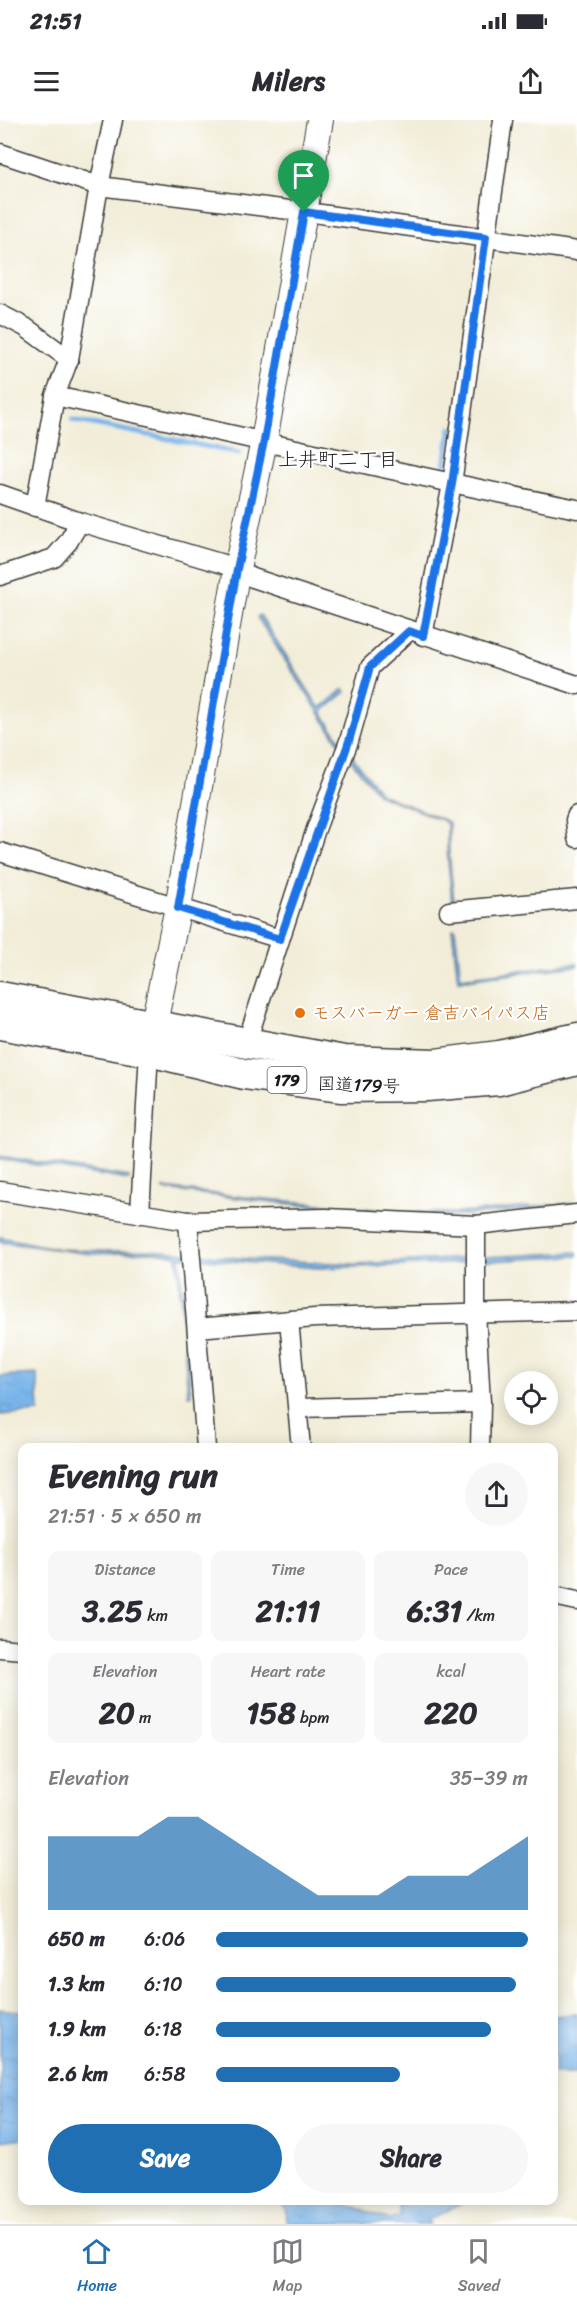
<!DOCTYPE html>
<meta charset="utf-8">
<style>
:root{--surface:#fff;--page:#f7f7f7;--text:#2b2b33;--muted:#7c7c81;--line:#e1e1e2;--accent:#1f6fb2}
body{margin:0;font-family:Sriracha,"Klee One",sans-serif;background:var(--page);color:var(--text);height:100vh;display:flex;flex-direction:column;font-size:22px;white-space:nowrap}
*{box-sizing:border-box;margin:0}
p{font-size:20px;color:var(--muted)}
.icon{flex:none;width:33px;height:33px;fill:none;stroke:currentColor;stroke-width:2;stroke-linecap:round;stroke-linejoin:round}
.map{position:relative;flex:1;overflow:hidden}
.details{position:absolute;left:18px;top:1323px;width:540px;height:762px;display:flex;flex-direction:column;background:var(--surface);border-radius:12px;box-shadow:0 3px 15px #0003}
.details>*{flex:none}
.fabs{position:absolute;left:504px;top:1251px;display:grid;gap:12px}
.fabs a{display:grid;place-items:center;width:54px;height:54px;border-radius:50%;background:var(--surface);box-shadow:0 3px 15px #0003;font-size:30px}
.pin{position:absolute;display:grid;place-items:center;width:51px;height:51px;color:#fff;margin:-62px -26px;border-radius:50% 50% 50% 0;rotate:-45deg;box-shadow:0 0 6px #0007}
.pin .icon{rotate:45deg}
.round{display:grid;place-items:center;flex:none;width:63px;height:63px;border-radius:32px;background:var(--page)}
.summary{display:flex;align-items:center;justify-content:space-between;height:102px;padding:0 30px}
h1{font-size:33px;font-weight:800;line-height:45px}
.figures{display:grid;grid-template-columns:repeat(3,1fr);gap:9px;height:102px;padding:6px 30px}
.figures div{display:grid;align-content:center;border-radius:12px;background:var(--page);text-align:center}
.figures b{font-size:30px;font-weight:800}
.figures small{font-size:16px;font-weight:400}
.figures p{font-size:16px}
.chart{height:168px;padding:12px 30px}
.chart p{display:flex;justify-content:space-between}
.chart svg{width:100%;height:108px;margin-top:6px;fill:var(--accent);opacity:.7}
.primary-button{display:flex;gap:12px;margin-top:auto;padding:12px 30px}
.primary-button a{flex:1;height:69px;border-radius:36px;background:var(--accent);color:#fff;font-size:24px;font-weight:800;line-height:69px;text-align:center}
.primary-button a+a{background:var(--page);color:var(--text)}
ul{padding:0 30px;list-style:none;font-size:20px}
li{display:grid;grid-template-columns:96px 72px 1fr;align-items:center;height:45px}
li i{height:15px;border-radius:8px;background:var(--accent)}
.status{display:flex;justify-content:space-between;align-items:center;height:42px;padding:0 30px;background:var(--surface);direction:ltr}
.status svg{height:16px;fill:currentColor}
header{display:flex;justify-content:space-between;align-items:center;height:78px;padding:0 30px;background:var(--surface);font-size:27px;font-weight:800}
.tabs{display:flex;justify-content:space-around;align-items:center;height:84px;border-top:2px solid var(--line);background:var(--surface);font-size:16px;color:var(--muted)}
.tabs a{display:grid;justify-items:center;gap:3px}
.tabs .current{color:var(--accent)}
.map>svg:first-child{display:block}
</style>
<div class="status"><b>21:51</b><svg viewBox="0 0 49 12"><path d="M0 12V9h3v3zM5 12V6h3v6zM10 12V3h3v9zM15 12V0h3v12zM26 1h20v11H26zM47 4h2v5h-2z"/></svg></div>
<header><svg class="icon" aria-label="menu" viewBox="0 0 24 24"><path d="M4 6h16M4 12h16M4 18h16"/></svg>Milers<svg class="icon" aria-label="share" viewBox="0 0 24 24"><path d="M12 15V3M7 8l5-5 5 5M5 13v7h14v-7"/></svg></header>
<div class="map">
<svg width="577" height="2104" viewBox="0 0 577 2104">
<defs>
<pattern id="water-ripples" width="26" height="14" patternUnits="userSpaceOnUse" patternTransform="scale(1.5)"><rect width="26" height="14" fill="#78b4ea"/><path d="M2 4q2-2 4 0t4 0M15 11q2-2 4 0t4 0" fill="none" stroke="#679ac8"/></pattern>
</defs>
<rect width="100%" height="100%" fill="#fff"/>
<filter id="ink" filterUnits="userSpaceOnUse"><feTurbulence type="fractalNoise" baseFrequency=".0167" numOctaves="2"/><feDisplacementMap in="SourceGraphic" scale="12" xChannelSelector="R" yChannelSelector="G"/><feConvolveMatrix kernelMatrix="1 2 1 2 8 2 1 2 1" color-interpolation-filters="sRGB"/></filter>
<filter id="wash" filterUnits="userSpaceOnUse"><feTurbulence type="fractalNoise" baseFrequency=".008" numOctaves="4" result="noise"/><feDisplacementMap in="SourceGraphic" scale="24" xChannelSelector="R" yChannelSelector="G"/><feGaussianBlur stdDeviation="1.35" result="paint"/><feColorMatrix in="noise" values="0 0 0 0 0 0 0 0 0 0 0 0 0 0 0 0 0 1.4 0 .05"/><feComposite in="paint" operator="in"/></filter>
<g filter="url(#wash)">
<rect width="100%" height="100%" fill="#f2edd8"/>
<!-- water -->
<g fill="url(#water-ripples)" stroke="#4a6883" stroke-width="1.5">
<polygon points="260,495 319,587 322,587 343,569 346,572 324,590 323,594 342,623 340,625 257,497"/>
<polygon points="351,635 381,674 449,702 449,732 454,782 452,783 447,731 447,705 444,701 379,675 348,637"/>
<polygon points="455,808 461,858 577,843 577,846 458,861 452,809"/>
<polygon points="0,1036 129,1057 129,1060 0,1039"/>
<polygon points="164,1068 245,1077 408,1092 458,1093 577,1083 577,1086 454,1096 346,1090 164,1070"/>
<polygon points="0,1117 60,1129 104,1131 153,1130 249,1139 355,1144 577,1132 577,1136 424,1145 318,1148 180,1137 191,1276 188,1275 177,1136 154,1132 91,1134 0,1122"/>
<polygon points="37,1254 39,1292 0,1295 0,1256"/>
<polygon points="0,1889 22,1892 22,2018 0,2021"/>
<polygon points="577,1894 577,1954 554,1954 554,1896"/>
<polygon points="278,2081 339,2081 388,2099 400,2096 397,2083 393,2081 467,2081 428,2100 430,2104 286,2104 287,2091"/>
</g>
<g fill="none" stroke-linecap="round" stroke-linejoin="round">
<!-- stream -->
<g stroke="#78b4ea" stroke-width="5">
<polyline points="73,300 239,333"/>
<polyline points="445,345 451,308"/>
</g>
</g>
</g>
<g filter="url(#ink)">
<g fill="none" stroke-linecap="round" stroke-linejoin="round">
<!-- minor casing -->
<g stroke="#3c3b38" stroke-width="21">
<g id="minor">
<polyline points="0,33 99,66 321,94 577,131"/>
<polyline points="0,194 25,207 69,239"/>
<path d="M55,276c174,37 347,78 522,113"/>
<polyline points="0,374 80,402 223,444 253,458 577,565"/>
<polyline points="35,387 55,276 69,239 99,66 113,0"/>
<polyline points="0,456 54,438 68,422 80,402"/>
<polyline points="423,516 452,364 503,0"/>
<polyline points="577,695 575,700 577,718"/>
<polyline points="0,732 280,819"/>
<polyline points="449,791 577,779"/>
<polyline points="249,924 251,909 316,709 349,621 370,547 409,511"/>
<polyline points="0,1071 188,1101 326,1098 476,1105 577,1094"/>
<polyline points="140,1094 149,931"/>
<polyline points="188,1101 206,1328"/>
<polyline points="476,1105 476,1192 481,1283 480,1328"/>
<polyline points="289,1200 301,1328"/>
<polyline points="197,1208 315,1198 577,1191"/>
<polyline points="299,1288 481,1283"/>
<polyline points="554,1476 577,1481"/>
<polyline points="0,1528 22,1530"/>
</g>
</g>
<!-- secondary casing -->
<g stroke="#3c3b38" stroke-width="28">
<polyline id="secondary" points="150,923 178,787 237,449 264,321 320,0"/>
</g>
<!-- trunk casing -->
<g stroke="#3c3b38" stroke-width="33">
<g id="trunk">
<polyline points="0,877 344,941 435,944 499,936 577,918"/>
<polyline points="0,904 149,931 244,954 340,967 427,966 499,960 577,940"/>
</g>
</g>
<!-- minor -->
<use href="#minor" stroke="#fff" stroke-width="18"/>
<!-- secondary -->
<use href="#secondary" stroke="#fff" stroke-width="26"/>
<!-- trunk -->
<use href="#trunk" stroke="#fff" stroke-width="30"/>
</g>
</g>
<g fill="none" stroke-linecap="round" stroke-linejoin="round" filter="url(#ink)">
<!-- route casing -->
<g stroke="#fff" stroke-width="12">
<polygon id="route" points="304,92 486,117 452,364 423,516 409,511 370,547 349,621 280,819 178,788 237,449 264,321"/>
</g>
<!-- route -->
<use href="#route" stroke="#1a73e8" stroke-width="8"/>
</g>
<!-- markers -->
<circle fill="#e8710a" stroke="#fff" stroke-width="2" cx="300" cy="893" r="6"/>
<g text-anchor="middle" stroke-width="4.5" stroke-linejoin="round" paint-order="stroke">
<!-- shield labels -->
<rect fill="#fff" stroke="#606060" stroke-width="1.5" x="267.5" y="947" width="39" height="26" rx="4.5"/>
<g font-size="16" font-weight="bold" fill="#1c1c1c">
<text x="287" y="966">179</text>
</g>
<!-- food labels -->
<g font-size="18" fill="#c56008" stroke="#fff" text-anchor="start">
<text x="312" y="899">モスバーガー 倉吉バイパス店</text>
</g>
<!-- street labels -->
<g font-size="18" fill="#1c1c1c" stroke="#fff">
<text transform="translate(359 965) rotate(2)" y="6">国道179号</text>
</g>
<!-- neighbourhood labels -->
<g font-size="20" fill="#1c1c1c" stroke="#fff">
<text x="338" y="346">上井町二丁目</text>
</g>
</g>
</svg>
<div class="fabs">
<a><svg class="icon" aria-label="locate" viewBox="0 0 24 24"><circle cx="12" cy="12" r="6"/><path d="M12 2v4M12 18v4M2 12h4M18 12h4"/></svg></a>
</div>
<div class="pin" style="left:304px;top:92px;background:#1e9e55"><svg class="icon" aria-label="arrive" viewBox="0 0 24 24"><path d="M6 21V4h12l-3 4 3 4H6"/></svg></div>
<section class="details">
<div class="summary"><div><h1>Evening run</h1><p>21:51 · 5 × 650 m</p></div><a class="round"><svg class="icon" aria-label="share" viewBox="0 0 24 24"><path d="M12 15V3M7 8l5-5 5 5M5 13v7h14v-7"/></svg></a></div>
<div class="figures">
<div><p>Distance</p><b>3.25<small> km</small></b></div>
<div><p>Time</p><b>21:11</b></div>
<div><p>Pace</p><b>6:31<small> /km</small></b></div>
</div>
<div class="figures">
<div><p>Elevation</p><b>20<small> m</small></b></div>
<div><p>Heart rate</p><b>158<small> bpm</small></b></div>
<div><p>kcal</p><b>220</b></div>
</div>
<div class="chart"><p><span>Elevation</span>35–39 m</p>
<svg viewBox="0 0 160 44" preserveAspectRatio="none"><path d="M0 44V14L10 14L20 14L30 14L40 6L50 6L60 14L70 22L80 30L90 38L100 38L110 38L120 30L130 30L140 30L150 22L160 14V44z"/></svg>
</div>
<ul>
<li><b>650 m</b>6:06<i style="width:100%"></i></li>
<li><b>1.3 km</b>6:10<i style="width:96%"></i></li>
<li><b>1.9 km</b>6:18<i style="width:88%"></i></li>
<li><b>2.6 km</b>6:58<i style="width:59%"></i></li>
</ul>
<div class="primary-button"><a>Save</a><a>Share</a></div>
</section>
</div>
<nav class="tabs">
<a class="current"><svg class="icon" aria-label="home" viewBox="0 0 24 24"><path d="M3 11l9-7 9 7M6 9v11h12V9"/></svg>Home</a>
<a><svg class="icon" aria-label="map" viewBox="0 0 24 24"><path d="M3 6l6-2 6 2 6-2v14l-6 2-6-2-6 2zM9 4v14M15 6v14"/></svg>Map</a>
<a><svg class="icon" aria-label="saved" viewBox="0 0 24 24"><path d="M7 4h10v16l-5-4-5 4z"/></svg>Saved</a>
</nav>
